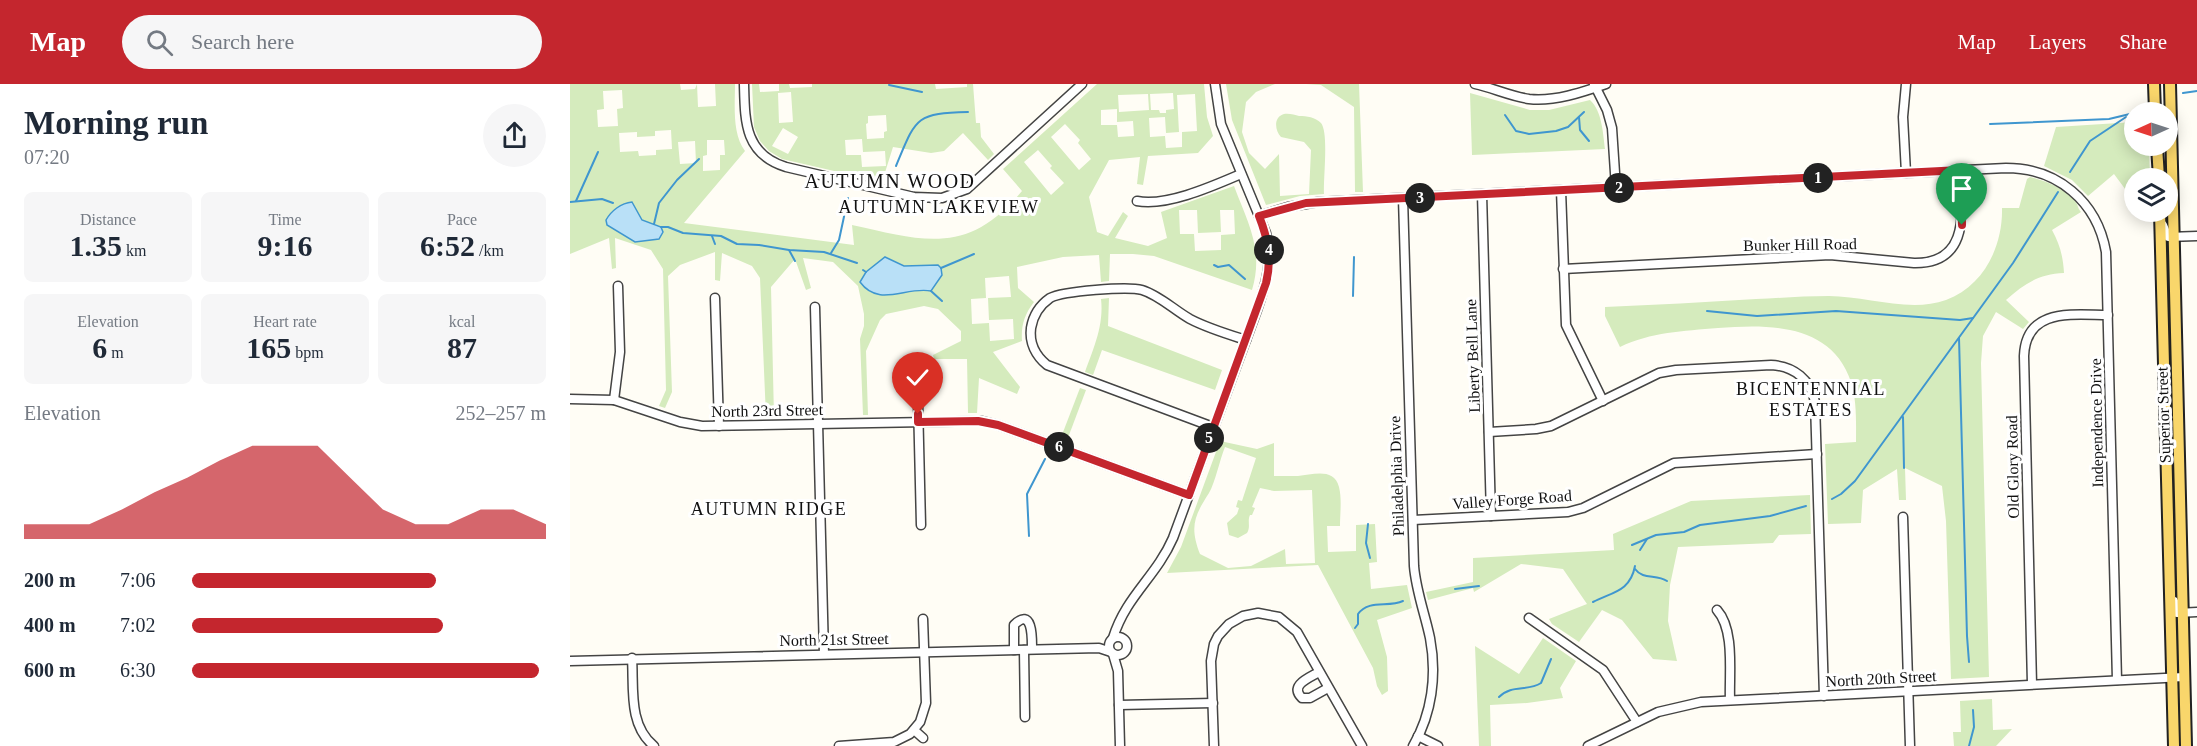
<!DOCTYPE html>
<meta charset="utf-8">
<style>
:root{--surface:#fff;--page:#f6f6f7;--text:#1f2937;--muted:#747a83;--accent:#c4262e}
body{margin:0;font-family:"Times New Roman",serif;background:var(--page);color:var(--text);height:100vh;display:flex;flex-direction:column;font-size:22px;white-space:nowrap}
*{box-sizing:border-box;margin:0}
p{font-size:20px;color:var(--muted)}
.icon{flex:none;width:33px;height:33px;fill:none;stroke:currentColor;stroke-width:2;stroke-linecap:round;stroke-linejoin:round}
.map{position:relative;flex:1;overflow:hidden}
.details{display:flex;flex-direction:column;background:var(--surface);width:570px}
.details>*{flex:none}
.needle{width:39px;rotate:267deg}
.fabs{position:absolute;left:1554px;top:18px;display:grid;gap:12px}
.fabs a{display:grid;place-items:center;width:54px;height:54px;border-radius:50%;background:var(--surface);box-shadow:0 3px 15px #0003;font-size:30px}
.pin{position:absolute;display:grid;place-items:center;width:51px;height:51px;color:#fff;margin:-62px -26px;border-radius:50% 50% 50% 0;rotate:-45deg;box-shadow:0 0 6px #0007}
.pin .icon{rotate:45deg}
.km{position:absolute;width:30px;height:30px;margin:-15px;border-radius:50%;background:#222;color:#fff;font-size:16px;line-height:30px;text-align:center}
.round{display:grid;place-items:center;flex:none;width:63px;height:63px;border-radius:32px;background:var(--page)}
.summary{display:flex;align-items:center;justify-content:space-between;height:102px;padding:0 24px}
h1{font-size:33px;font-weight:700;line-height:45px}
.stats{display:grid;grid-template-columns:repeat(3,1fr);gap:9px;height:102px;padding:6px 24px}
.stats div{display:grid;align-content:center;border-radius:9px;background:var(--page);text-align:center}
.stats b{font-size:30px;font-weight:700}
.stats small{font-size:16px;font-weight:400}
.stats p{font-size:16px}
.chart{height:168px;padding:12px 24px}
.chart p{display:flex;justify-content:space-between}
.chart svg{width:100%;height:108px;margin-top:6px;fill:var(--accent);opacity:.7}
ul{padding:0 24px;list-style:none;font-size:20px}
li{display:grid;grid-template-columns:96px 72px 1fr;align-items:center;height:45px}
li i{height:15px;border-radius:8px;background:var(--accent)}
header{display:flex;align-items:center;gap:36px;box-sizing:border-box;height:84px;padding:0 30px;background:var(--accent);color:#fff}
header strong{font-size:28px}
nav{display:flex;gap:33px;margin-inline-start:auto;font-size:21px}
.search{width:420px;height:54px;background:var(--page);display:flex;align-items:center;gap:15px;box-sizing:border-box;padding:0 21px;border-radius:33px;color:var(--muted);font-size:22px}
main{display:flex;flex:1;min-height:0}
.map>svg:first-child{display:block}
</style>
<header>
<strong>Map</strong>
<div class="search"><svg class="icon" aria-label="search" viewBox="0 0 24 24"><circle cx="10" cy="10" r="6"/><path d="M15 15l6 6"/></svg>Search here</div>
<nav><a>Map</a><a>Layers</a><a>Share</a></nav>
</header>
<main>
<section class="details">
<div class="summary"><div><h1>Morning run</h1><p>07:20</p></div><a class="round"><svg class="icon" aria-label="share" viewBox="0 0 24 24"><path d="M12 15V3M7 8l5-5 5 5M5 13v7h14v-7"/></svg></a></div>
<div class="stats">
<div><p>Distance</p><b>1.35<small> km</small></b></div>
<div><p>Time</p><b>9:16</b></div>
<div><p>Pace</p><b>6:52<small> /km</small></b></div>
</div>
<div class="stats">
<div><p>Elevation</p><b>6<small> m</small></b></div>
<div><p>Heart rate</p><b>165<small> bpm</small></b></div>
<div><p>kcal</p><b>87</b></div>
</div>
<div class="chart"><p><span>Elevation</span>252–257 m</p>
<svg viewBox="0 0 160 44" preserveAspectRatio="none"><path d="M0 44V38L10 38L20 38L30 32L40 25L50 19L60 12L70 6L80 6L90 6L100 19L110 32L120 38L130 38L140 32L150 32L160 38V44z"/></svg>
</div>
<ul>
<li><b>200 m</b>7:06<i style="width:69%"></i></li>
<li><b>400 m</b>7:02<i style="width:71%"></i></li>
<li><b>600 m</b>6:30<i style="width:98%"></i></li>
</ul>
</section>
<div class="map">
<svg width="1627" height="662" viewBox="0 0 1627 662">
<rect width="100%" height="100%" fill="#fffdf5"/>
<!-- green -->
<g fill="#d5ebbd" fill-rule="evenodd">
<path d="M0,0h110l1,6 14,-1 2,-5 1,23 18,-1 -1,-22h20c0,22 -3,49 10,67l-61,72 170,22 -2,-20c72,16 116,31 170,-34l-19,-22 94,-85h107l3,33 6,19 -15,17 -50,3 -5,29 -6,-1 3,-27 -31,3 -20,37 8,35 11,4 15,-24 5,4 -13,22 33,8 19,-8 -6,-26 73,-26c14,37 30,64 18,104l-98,-34 -21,-2h-23l-1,27 -8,1 -2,-27 -36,2 -46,10 1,21 16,14c-10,13 -13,24 -12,39l-29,11 27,35 -3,7 -38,-16 -2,35h-9l-1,-54h-33l-1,-4 28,-14v-10l-23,-22 -14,-3 -38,8 -6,6 -14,31 2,64h-5l-3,-76 4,-13v-12l-6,-28 -25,-24 -30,-4 8,30 -5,2 -11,-31 -24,28 3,130h-8l-6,-139 -8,-12 -30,-13 -2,28 -5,-1v-28l-35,13 -12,11 4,116 -7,16 -6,-2 7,-16 -3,-121 -12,-19 -36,-12 1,30 -4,1 -3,-31 -39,16zM52,6l1,18 -6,1 1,17 -20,1 -1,-17 7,-1 -1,-18zM603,9l1,16 -8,1v3h-6l-1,-3h-8l-1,-16zM578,10l1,16 -30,2 -1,-17zM625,10l2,37 -15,1v15l-16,1 -1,-12 -15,1 -1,-19 16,-1 1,16 13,-1 -2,-37zM547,25v13l16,-1 1,15 -16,1 -1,-12h-16v-15zM495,40l15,16 -2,3 13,16 -12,11 -28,-33zM101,46l1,19 -16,1v5l-17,1 -1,-5 -18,1 -1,-19 18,-1v5l18,-1v-5zM137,56h17l1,15h-5v15l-17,1v-15l4,-1zM125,57l1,22 -16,1 -2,-22zM468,66l14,16 -2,2 14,15 -13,12 -27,-33zM609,126h18l1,23 23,-1 -1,-22h14l1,24 -14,1v15l-26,1 -1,-17h-14zM439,192l2,21 -23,1 1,22 24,-1 1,20 -24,2 -1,-18 -17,1 -1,-25 15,-1 -1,-20z"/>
<path d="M182,0h7l1,8 19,-1v-7h10l1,4 22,-1v-3h123l1,5 31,-2v-3h6l3,39h4l1,14 13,17 -6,6 -25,-27 -19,18 -13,2 -38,-6 -11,35 -100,-23 -13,-8 -9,-10 -6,-14zM221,8l2,30 -14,1 -1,-30zM316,31l1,16 -3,1v6l-17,1 -1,-15 2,-1v-7zM213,44l15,9 -10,17 -16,-8zM292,55l1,13 22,-1 1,15 -24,1 -1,-12h-15l-1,-15z"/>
<path d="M656,0h49l-19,8 -10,10 -4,30 7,21 16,16 14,-15 1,42 29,-2 2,-44 -7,-8 -23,-5c-6,-6 -8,-20 3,-23 5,-1 11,1 15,2 8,0 16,1 22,7 8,10 2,56 3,71l-24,2 -34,9 -34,-85z"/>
<polygon points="736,0 789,0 793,108 785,108 784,23 751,1"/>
<path d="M900,9l60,17h19l41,-10c12,11 13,33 15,49l-133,6z"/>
<polygon points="1564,38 1564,62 1579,62 1580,94 1564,94 1564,117 1544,90 1518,112 1502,96 1474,82 1486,43"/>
<path d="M1460,93c15,4 39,12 47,27 1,3 2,6 4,8l-29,18c8,15 11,26 12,43 -26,1 -40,11 -58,27l23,22 -6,7 -27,-17 -13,24 -2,27 8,314 -38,2 -5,-158 -4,-35 -37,-18 1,32h-7l-2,-31 -34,21 -2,33 -33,1 -3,-80 31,-2c0,-20 1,-41 -5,-60 -19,-59 -83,-58 -133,-54 -35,3 -67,4 -98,19l-15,-31v-9c50,-2 100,-5 151,-8 24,-1 48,-3 73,-3 37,0 81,17 117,4 38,-14 57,-54 56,-92h17l8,-29z"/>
<path d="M539,214l-1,28 114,44 -7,20 -113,-40 -9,25 -8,-3c9,-25 19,-47 16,-73z"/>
<polygon points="510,304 516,306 496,359 490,356"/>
<path d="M650,357l37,8 17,-6v33c8,0 16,0 24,0 14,-1 36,-9 41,11 3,12 1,27 1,39h-13l1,26 28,-1v-26l19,-1 2,38 -8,1 2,26 36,-4 5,23 -35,12 10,37 1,34 -6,4 -5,-9 -4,-18 -55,-103 -151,8 14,-26zM655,363l31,11 -14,43 -4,-1 -2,7 3,1 -2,6 -10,9 2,12 9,3 9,-5c4,-6 0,-12 3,-18h2l3,-7 -3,-1 8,-19 14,3 38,-1 3,73 -29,1 -1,-15 -34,17 -23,2 -28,-14c-11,-28 -5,-39 9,-61 6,-10 11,-34 16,-46z"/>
<polygon points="1240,411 1241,450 1209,451 1203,459 1108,463 1100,501 1098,537 1107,577 1083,575 1052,536 1032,526 1009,558 982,540 979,535 1017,520 993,485 951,480 904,508 903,504 858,516 856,508 903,498 903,474 1044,466 1043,450 1121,417"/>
<polygon points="973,554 1006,577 990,604 993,614 957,619 920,621 921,662 909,662 905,562 949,590"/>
<polygon points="1422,615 1423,646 1442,645 1426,662 1384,662 1383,648 1391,648 1390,617"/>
</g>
<!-- water -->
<g fill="#b9e0f7" stroke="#3f96cf" stroke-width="1.5">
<path d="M62,118l10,18 19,7 2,5 -4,7 -24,3 -28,-17 -1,-5c5,-9 15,-17 26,-18z"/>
<path d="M315,173l19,9 34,-1 3,3 1,7 -11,16c-25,-5 -52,17 -71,-9l6,-10z"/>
</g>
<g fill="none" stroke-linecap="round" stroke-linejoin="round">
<!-- stream -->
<g stroke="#3f96cf" stroke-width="2">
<polyline points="319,1 352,8"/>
<polyline points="1613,9 1627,7"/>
<polyline points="1565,28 1579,24"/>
<polyline points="935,31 946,47 959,50 986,47 998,43 1014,28"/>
<polyline points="1009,33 1010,46 1019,57"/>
<polyline points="1420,40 1539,35 1564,29"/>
<path d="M326,82c20,-48 19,-53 72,-54"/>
<polyline points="1500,88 1520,57 1556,33"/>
<polyline points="6,117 28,68"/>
<polyline points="0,118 32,115 43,119"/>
<polyline points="84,140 89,119 107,96 129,75"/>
<polyline points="91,143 98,143 113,149 151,152 167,160 189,161 219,166 254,168 287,179"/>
<polyline points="142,152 145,160"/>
<polyline points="219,166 225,177"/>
<polyline points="261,169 269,156 278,114"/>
<polyline points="644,181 648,183 659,181 675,195"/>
<polyline points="371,184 404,170"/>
<polyline points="293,186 296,188"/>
<polyline points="361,207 372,217"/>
<polyline points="783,212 784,173"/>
<polyline points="1137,227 1187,232 1266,227 1390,236 1403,234"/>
<polyline points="1389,254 1397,552 1399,578"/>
<polyline points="1333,333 1334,384"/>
<polyline points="1262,415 1271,410 1285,397 1443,179 1488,108"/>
<polyline points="798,440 796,459 800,474"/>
<polyline points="459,452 457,410 475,375"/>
<polyline points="1062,461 1086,451 1114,448 1130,441 1200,432 1236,422"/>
<polyline points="1070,466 1077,455"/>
<path d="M1065,485c8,11 21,5 32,12"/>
<polyline points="885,505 909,502"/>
<path d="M1023,518c19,-10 37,-10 42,-36"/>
<path d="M785,544l3,-4v-10c11,-15 30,-6 45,-13"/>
<path d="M929,613c13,-13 28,-5 42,-14l10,-24"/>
<polyline points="1399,662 1404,643 1403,626"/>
</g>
<!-- minor casing -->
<g stroke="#444" stroke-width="11">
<g id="minor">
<path d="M174,0c1,37 0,70 42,83l128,30 28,1 25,-9 115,-105"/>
<path d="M905,0c18,4 35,12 54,15 25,3 54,-7 77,-15"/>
<polyline points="1024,0 1037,26 1042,44 1046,104"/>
<polyline points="1336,89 1333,33 1336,0"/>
<polyline points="991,106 996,241 1033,317"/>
<polyline points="912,110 921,432"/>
<path d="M833,114l11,368c2,25 11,48 16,72 7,37 2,76 -17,108"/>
<path d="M567,117c29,6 76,-15 104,-27"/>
<path d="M689,132l29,-9 30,-5 688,-34c51,0 91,33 100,84l11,428"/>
<polyline points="1593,141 1598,153 1627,152"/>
<path d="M993,185l267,-14 84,8c57,1 48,-54 47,-93"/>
<polyline points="145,214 149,342"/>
<polyline points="245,223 254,570"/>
<polyline points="347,277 351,441"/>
<polyline points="0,315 44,316 110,338 132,342 412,337 428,341 619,411"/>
<polyline points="44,316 50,268 48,202"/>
<path d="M643,343l-166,-62c-11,-9 -18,-22 -16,-37 2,-12 9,-23 19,-30 13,-7 78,-12 92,-8 17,5 32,20 48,29 17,9 37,15 56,21"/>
<path d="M919,348l47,-3 15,-3 108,-53 17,-3 95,-5c23,1 40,15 44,37l9,294"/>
<polyline points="1333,433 1340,662"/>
<polyline points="843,436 998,428 1013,424 1104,379 1247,370"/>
<polyline points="1604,517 1607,529 1627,528"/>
<path d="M1147,526c18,20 12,63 13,90"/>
<polyline points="959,534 1033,586 1067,638"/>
<circle cx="548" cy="562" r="9"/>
<path d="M543,554c13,-42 43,-61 60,-100l84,-228c9,-26 16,-49 9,-77l-45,-109 -6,-40"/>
<path d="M444,566v-25c19,-19 18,14 18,24"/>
<polyline points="454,566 455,633"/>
<polyline points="543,570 548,587 550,662"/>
<path d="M62,574c2,30 -4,67 22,88"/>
<polyline points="0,577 529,564 541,568"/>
<path d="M749,588c-10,6 -30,13 -17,26h8l18,-10"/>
<path d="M1462,600l-8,-328c2,-49 49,-41 84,-41"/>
<polyline points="549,621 643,619"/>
<polyline points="344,646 353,654"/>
<polyline points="848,652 868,662"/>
<polyline points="269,662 324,658 340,650 350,638 356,619 353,535"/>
<polyline points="644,662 641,577 644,560 648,552 659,540 673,532 688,529 709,533 727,548 792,662"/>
<polyline points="1018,662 1088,628 1131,618 1614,593"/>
</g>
</g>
<!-- major casing -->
<g stroke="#222" stroke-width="14">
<g id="major">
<polyline points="1584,0 1585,28"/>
<polyline points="1600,0 1616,662"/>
<polyline points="1587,62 1589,94"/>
<polyline points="1590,128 1604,662"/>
</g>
</g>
<!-- minor -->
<use href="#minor" stroke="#fff" stroke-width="8"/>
<!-- major -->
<use href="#major" stroke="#f9d66b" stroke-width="10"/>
</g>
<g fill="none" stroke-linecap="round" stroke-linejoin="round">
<!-- route casing -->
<g stroke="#fff" stroke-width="12">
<path id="route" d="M348,330v8l60,-1 20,4 191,70 77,-212c6,-24 2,-44 -7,-67l47,-13 655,-33 1,55"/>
</g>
<!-- route -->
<use href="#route" stroke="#c4262e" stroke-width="8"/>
</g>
<g text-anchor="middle" stroke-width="6" stroke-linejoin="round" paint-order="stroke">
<!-- street labels -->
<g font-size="16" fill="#111" stroke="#fff">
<text transform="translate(1230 160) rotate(-1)" y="6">Bunker Hill Road</text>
<text transform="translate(902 272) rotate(-92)" y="6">Liberty Bell Lane</text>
<text transform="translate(197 326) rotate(-1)" y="6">North 23rd Street</text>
<text transform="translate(1593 331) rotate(-92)" y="6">Superior Street</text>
<text transform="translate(1526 339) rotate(-91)" y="6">Independence Drive</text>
<text transform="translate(1442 383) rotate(-91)" y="6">Old Glory Road</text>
<text transform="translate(826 392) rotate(-92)" y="6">Philadelphia Drive</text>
<text transform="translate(942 415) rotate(-4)" y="6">Valley Forge Road</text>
<text transform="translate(264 555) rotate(-1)" y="6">North 21st Street</text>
<text transform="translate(1311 594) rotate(-3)" y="6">North 20th Street</text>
</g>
<!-- neighbourhood labels -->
<g font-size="18" letter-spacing="1.5" fill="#111" stroke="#fff">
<text x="369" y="129">AUTUMN LAKEVIEW</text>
<text x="1241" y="311">BICENTENNIAL<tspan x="1241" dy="21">ESTATES</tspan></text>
<text x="199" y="431">AUTUMN RIDGE</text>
</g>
<!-- quarter labels -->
<g font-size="20" letter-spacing="1.5" fill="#111" stroke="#fff">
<text x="320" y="104">AUTUMN WOOD</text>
</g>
</g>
</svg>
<div class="fabs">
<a><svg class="needle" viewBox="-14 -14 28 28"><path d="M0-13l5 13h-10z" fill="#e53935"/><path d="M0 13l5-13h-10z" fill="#747a83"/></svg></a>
<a><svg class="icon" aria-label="layers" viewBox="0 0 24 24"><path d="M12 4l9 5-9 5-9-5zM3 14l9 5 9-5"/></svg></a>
</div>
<div class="pin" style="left:1392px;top:141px;background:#1e9e55"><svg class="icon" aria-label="arrive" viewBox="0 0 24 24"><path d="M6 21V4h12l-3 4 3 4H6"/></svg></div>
<div class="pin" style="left:348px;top:330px;background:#d93025"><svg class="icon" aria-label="check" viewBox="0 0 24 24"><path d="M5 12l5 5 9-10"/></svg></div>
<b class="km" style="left:1248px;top:94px">1</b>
<b class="km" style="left:1049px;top:104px">2</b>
<b class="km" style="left:850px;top:114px">3</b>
<b class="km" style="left:699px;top:166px">4</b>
<b class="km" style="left:639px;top:354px">5</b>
<b class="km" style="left:489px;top:363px">6</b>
</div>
</main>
